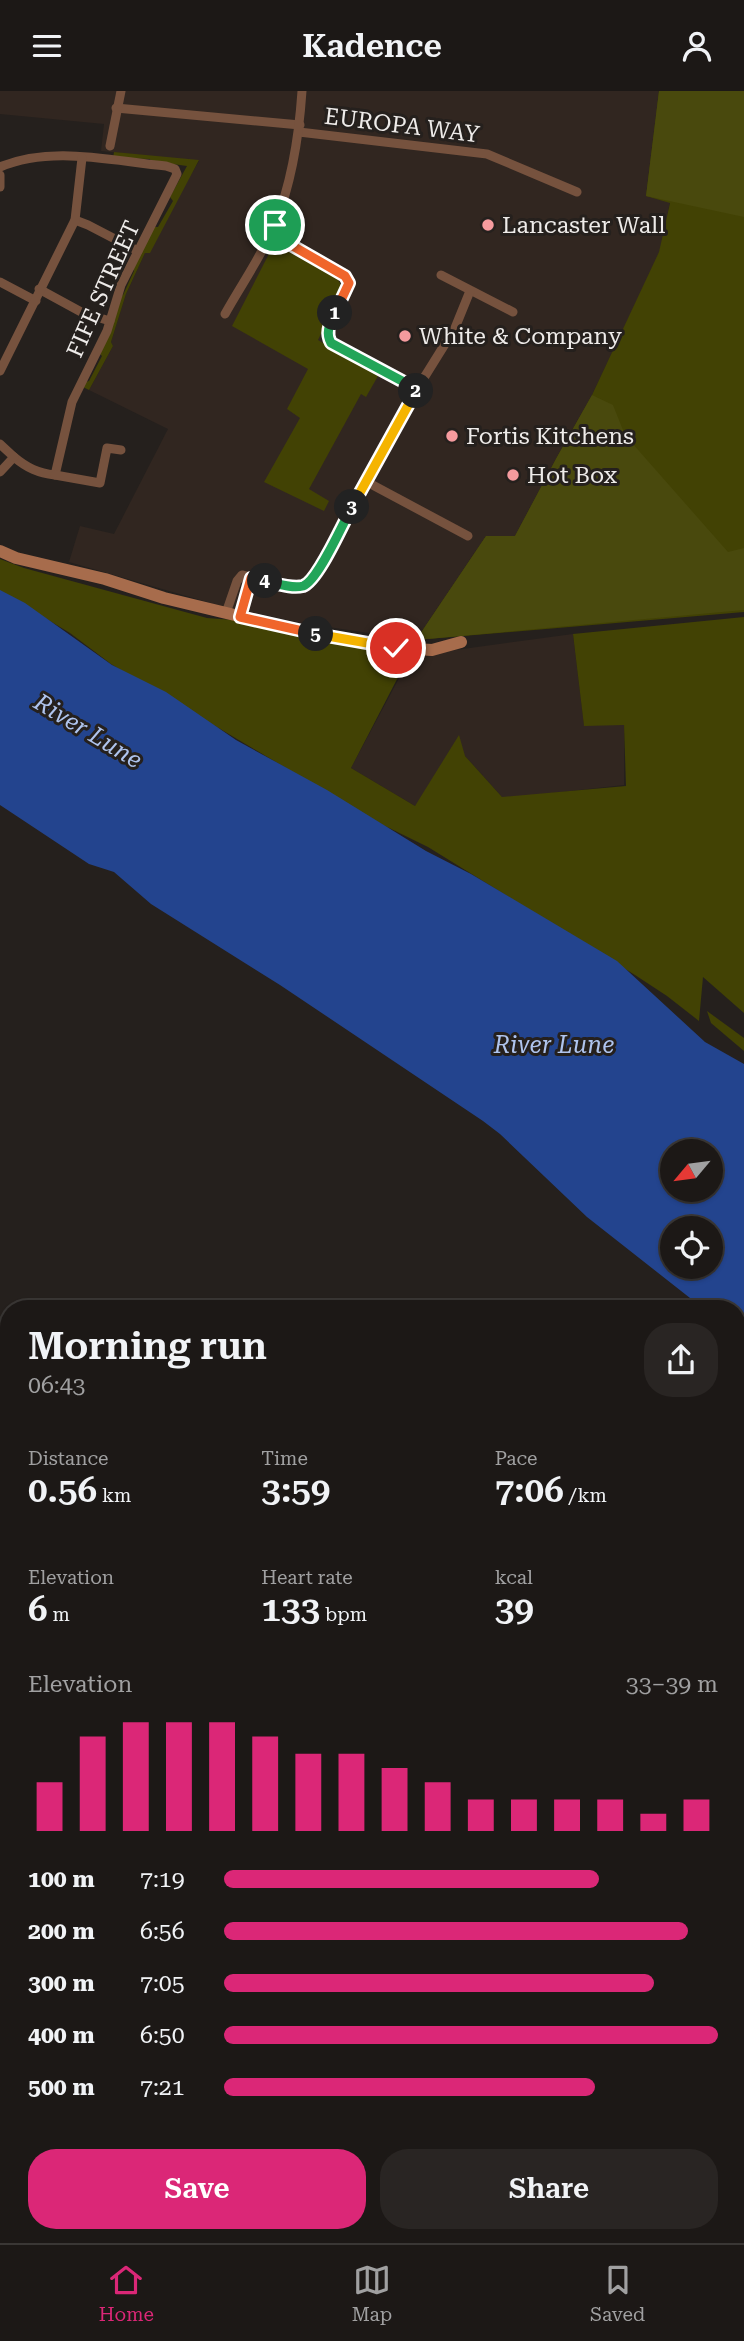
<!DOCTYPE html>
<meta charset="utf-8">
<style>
:root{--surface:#1c1816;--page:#292523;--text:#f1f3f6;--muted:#a0a0a1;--line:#3a3735;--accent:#db2777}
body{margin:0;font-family:"Roboto Serif",serif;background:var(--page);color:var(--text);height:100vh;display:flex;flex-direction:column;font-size:26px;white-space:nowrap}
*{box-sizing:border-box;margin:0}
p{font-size:23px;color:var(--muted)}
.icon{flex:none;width:38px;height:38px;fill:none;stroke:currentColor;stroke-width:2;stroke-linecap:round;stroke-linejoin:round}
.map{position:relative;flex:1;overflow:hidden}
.panel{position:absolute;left:0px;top:1209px;width:746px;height:943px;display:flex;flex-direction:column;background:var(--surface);border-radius:28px 28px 0 0;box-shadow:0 2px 5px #0004,0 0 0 2px var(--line)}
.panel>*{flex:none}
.needle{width:46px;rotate:241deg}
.controls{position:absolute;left:660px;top:1048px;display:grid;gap:14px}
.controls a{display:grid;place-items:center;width:63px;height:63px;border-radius:50%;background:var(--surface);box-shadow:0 2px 5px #0004,0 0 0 2px var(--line);font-size:35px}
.pin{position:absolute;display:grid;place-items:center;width:60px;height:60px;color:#fff;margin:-30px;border:4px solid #fff;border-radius:50%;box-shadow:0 2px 7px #0007}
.km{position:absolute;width:35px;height:35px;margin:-18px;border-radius:50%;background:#222;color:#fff;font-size:19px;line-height:35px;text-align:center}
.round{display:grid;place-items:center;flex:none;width:74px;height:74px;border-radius:28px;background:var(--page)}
.headline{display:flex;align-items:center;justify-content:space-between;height:119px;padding:0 28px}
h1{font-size:38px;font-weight:600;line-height:52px}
.metrics{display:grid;grid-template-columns:repeat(3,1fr);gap:10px;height:119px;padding:7px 28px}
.metrics div{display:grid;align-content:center}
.metrics b{font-size:35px;font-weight:600}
.metrics small{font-size:19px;font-weight:400}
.metrics p{font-size:19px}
.chart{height:196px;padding:14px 28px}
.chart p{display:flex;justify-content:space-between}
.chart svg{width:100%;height:126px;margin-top:7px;stroke:var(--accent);stroke-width:6}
.action{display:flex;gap:14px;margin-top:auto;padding:14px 28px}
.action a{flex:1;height:80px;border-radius:28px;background:var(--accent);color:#fff;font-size:28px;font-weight:600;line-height:80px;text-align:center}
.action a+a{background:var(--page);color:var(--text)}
ul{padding:0 28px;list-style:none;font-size:23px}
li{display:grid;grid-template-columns:112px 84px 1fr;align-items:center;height:52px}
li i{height:18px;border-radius:9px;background:var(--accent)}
header{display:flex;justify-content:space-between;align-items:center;height:91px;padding:0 28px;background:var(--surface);font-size:32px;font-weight:600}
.dock{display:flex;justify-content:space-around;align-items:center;height:98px;border-top:2px solid var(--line);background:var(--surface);font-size:19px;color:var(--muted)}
.dock a{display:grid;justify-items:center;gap:4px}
.dock .current{color:var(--accent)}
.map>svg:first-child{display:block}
</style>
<header><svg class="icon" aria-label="menu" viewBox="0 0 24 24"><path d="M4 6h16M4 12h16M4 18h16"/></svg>Kadence<svg class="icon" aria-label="person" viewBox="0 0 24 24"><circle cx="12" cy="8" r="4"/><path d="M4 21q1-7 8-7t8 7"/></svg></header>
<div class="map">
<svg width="744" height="2152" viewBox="0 0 744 2152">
<rect width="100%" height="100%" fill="#25201d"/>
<!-- built -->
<g fill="#312620">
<polygon points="0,0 659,0 646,104 670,111 660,161 592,304 557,366 515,445 486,445 416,549 301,532 214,513 69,471 80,435 114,443 168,338 89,299 113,255 111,251 126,203 145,162 199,70 101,60 104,33 0,23"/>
<polygon points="573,543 584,634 624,633 624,694 507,707 502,706 465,665 415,715 351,677 412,563 441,561"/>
<polygon points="0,1676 9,1678 9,2144 265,2144 268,2152 0,2152"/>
<polygon points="306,2144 484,2144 489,2152 303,2152"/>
</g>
<!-- green -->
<g fill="#424204">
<polygon points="659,0 744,0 744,521 416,549 486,445 515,445 557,366 592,304 659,161 670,112 646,105"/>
<polygon points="114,61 199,69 150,162 145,162 126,203 111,251 113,255 89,299 83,296 86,291 89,290 102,265 100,263 110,242 120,206 123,204 134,180 133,177 154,136 158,136 173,110 170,106 187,75 151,70 150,68 113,67"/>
<polygon points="274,153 337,187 341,194 341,201 318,249 378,285 366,306 361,303 309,398 329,410 324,420 264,391 300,327 287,318 308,278 232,235"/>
<polygon points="0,468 24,477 207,527 234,529 409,565 351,677 415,715 459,644 465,665 502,706 626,695 624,634 584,635 573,543 744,526 744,922 703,886 699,930 667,905 635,884 428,756 383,734 328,702 111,573 70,542 0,500"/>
<polygon points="707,920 744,947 744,960 711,932"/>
<polygon points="744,1512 744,1650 737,1654 737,1521"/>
<polygon points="744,1677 744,1919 737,1920 737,1679"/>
<polygon points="737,1922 744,1922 744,1980 737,1978"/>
<polygon points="484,2144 549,2144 567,2152 489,2152"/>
</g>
<!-- forest -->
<g fill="#49490d">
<polygon points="659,0 744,0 744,126 646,105"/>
<polygon points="592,304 613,314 625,344 728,461 744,457 744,519 416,549 486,445 515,445 557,366"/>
<polygon points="9,1756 9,1809 0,1809 0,1761"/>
</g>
<!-- water -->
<path fill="#23448e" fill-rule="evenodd" d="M0,499l25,13 87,62 54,27 70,48 91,50 99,61 45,23 146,87 88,81 39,22v276l-7,-5v-26h-33l-117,-92 -87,-83 -17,-13 -203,-136 -129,-81 -37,-32 -25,-8 -89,-59zM672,1060h38v39h-38zM672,1138h38v38h-38z"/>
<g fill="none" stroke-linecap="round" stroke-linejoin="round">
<!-- stream -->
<g stroke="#23448e" stroke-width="2.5">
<polyline points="737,1591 744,1583"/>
<polyline points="570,2144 579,2147 584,2152"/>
</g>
<!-- street -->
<g stroke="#76523e" stroke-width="9">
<polyline points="116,17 300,34"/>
<polyline points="299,41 487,63 577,101"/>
<polyline points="110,55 121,0"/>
<path d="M0,76c51,-22 112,-6 166,-1l9,3 2,5 -56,111 -14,46 -35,71 -17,73c-17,-2 -28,-7 -41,-18l-14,15"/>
<polyline points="0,84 0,96"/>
<polyline points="75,129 88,134 138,160"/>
<path d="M275,134l2,12 63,34 9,12c-6,18 -28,42 -18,60l86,46"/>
<polyline points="441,184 513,221"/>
<polyline points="0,191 36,210"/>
<polyline points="39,198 83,222 110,230"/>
<path d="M225,223c16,-29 38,-60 50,-90 17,-42 24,-88 27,-133"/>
<polyline points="0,280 75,129 82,67"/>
<polyline points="0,353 14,366"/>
<polyline points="55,384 100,392 107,357 121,359"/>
<polyline points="367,391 468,445"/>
<polyline points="226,522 237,490 242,484 292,496 305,494 315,485 417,298 455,237 470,200"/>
<polyline points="240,526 252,487"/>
<polyline points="737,1663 744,1658"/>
<polyline points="0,2130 9,2130"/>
</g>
<!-- secondary -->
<g stroke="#a76c4c" stroke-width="12">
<polyline points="0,460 16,467 105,488 164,507 310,542 396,557 432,559 461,551"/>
<polyline points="0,1670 9,1671"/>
<polyline points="281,2144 288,2152"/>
<polyline points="295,2144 298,2152"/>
</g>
<!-- highway -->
<g stroke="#ee935f" stroke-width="18">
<polyline points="0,1824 9,1825"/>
<polyline points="0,1837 9,1838"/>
<polyline points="737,2005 744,2007"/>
</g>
</g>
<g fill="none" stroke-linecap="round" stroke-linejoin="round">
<!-- split-1 casing -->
<g stroke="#fff" stroke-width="14">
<polyline id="split-1" points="275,134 277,146 345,185 349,192 335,222"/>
</g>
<!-- split-2 casing -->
<g stroke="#fff" stroke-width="14">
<path id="split-2" d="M335,222c-5,11 -10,19 -4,30l86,46 -1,2"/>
</g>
<!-- split-3 casing -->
<g stroke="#fff" stroke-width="14">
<polyline id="split-3" points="352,416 416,300"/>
</g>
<!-- split-4 casing -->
<g stroke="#fff" stroke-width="14">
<path id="split-4" d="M265,490c11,2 26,8 38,5 15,-5 40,-63 49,-79"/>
</g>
<!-- split-5 casing -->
<g stroke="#fff" stroke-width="14">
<polyline id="split-5" points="265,490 251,487 240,526 316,543"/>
</g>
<!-- split-6 casing -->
<g stroke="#fff" stroke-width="14">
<polyline id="split-6" points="316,543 396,557"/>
</g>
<!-- split-1 -->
<use href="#split-1" stroke="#f0652b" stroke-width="9"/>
<!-- split-2 -->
<use href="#split-2" stroke="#22a559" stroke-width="9"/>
<!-- split-3 -->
<use href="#split-3" stroke="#f5b400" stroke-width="9"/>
<!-- split-4 -->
<use href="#split-4" stroke="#22a559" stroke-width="9"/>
<!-- split-5 -->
<use href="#split-5" stroke="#f0652b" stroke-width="9"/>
<!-- split-6 -->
<use href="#split-6" stroke="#f5b400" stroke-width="9"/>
</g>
<!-- markers -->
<g fill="#f59b9e" stroke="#25201d" stroke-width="2.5">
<circle cx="488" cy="134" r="7"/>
<circle cx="405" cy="245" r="7"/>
<circle cx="452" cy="345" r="7"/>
<circle cx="513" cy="384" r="7"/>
</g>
<g text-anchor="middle" stroke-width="6" stroke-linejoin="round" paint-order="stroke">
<!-- street labels -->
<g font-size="23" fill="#eeebe9" stroke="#25201d">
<text transform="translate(402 34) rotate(7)" y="8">EUROPA WAY</text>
<text transform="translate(103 198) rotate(-66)" y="8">FIFE STREET</text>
</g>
<!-- poi labels -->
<g font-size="23" fill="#eeebe9" stroke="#25201d" text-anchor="start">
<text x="502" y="142">Lancaster Wall</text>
<text x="419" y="253">White &amp; Company</text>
<text x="466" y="353">Fortis Kitchens</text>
<text x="527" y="392">Hot Box</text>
</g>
<!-- water labels -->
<g font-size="24" font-style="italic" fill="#afc4ee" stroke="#25201d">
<text transform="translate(88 640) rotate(31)" y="8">River Lune</text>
<text x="554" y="962">River Lune</text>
</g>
</g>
</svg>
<div class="controls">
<a><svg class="needle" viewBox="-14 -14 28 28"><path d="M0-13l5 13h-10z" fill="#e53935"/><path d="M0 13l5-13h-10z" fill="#a0a0a1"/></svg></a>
<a><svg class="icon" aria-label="locate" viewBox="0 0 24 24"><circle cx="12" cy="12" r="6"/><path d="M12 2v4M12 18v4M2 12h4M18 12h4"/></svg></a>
</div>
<div class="pin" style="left:275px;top:134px;background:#1e9e55"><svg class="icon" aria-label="arrive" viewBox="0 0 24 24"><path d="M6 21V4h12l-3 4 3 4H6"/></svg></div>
<div class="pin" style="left:396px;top:557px;background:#d93025"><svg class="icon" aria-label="check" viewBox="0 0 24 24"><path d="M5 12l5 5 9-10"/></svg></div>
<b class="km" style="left:335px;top:222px">1</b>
<b class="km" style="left:416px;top:300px">2</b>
<b class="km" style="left:352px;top:416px">3</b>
<b class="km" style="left:265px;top:490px">4</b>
<b class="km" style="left:316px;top:543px">5</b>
<section class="panel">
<div class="headline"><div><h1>Morning run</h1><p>06:43</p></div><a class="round"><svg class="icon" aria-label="share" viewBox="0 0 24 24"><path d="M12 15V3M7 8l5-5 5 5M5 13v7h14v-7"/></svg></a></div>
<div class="metrics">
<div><p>Distance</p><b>0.56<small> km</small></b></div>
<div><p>Time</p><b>3:59</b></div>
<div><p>Pace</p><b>7:06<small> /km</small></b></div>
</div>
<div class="metrics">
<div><p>Elevation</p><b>6<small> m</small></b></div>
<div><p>Heart rate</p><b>133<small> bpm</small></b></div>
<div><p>kcal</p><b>39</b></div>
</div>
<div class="chart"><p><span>Elevation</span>33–39 m</p>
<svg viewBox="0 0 160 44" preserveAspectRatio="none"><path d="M5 44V27M15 44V11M25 44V6M35 44V6M45 44V6M55 44V11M65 44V17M75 44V17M85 44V22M95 44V27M105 44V33M115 44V33M125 44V33M135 44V33M145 44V38M155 44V33"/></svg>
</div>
<ul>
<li><b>100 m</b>7:19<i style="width:76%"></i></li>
<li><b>200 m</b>6:56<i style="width:94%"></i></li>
<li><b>300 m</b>7:05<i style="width:87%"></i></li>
<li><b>400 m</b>6:50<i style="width:100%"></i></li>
<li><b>500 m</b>7:21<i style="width:75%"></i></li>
</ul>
<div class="action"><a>Save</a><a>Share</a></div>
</section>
</div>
<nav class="dock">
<a class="current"><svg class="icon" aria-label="home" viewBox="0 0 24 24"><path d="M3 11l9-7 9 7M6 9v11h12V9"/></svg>Home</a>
<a><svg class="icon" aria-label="map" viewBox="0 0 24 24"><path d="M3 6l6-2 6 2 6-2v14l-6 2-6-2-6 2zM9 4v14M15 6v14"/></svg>Map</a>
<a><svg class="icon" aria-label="saved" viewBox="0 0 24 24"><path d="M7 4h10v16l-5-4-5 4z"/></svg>Saved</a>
</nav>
